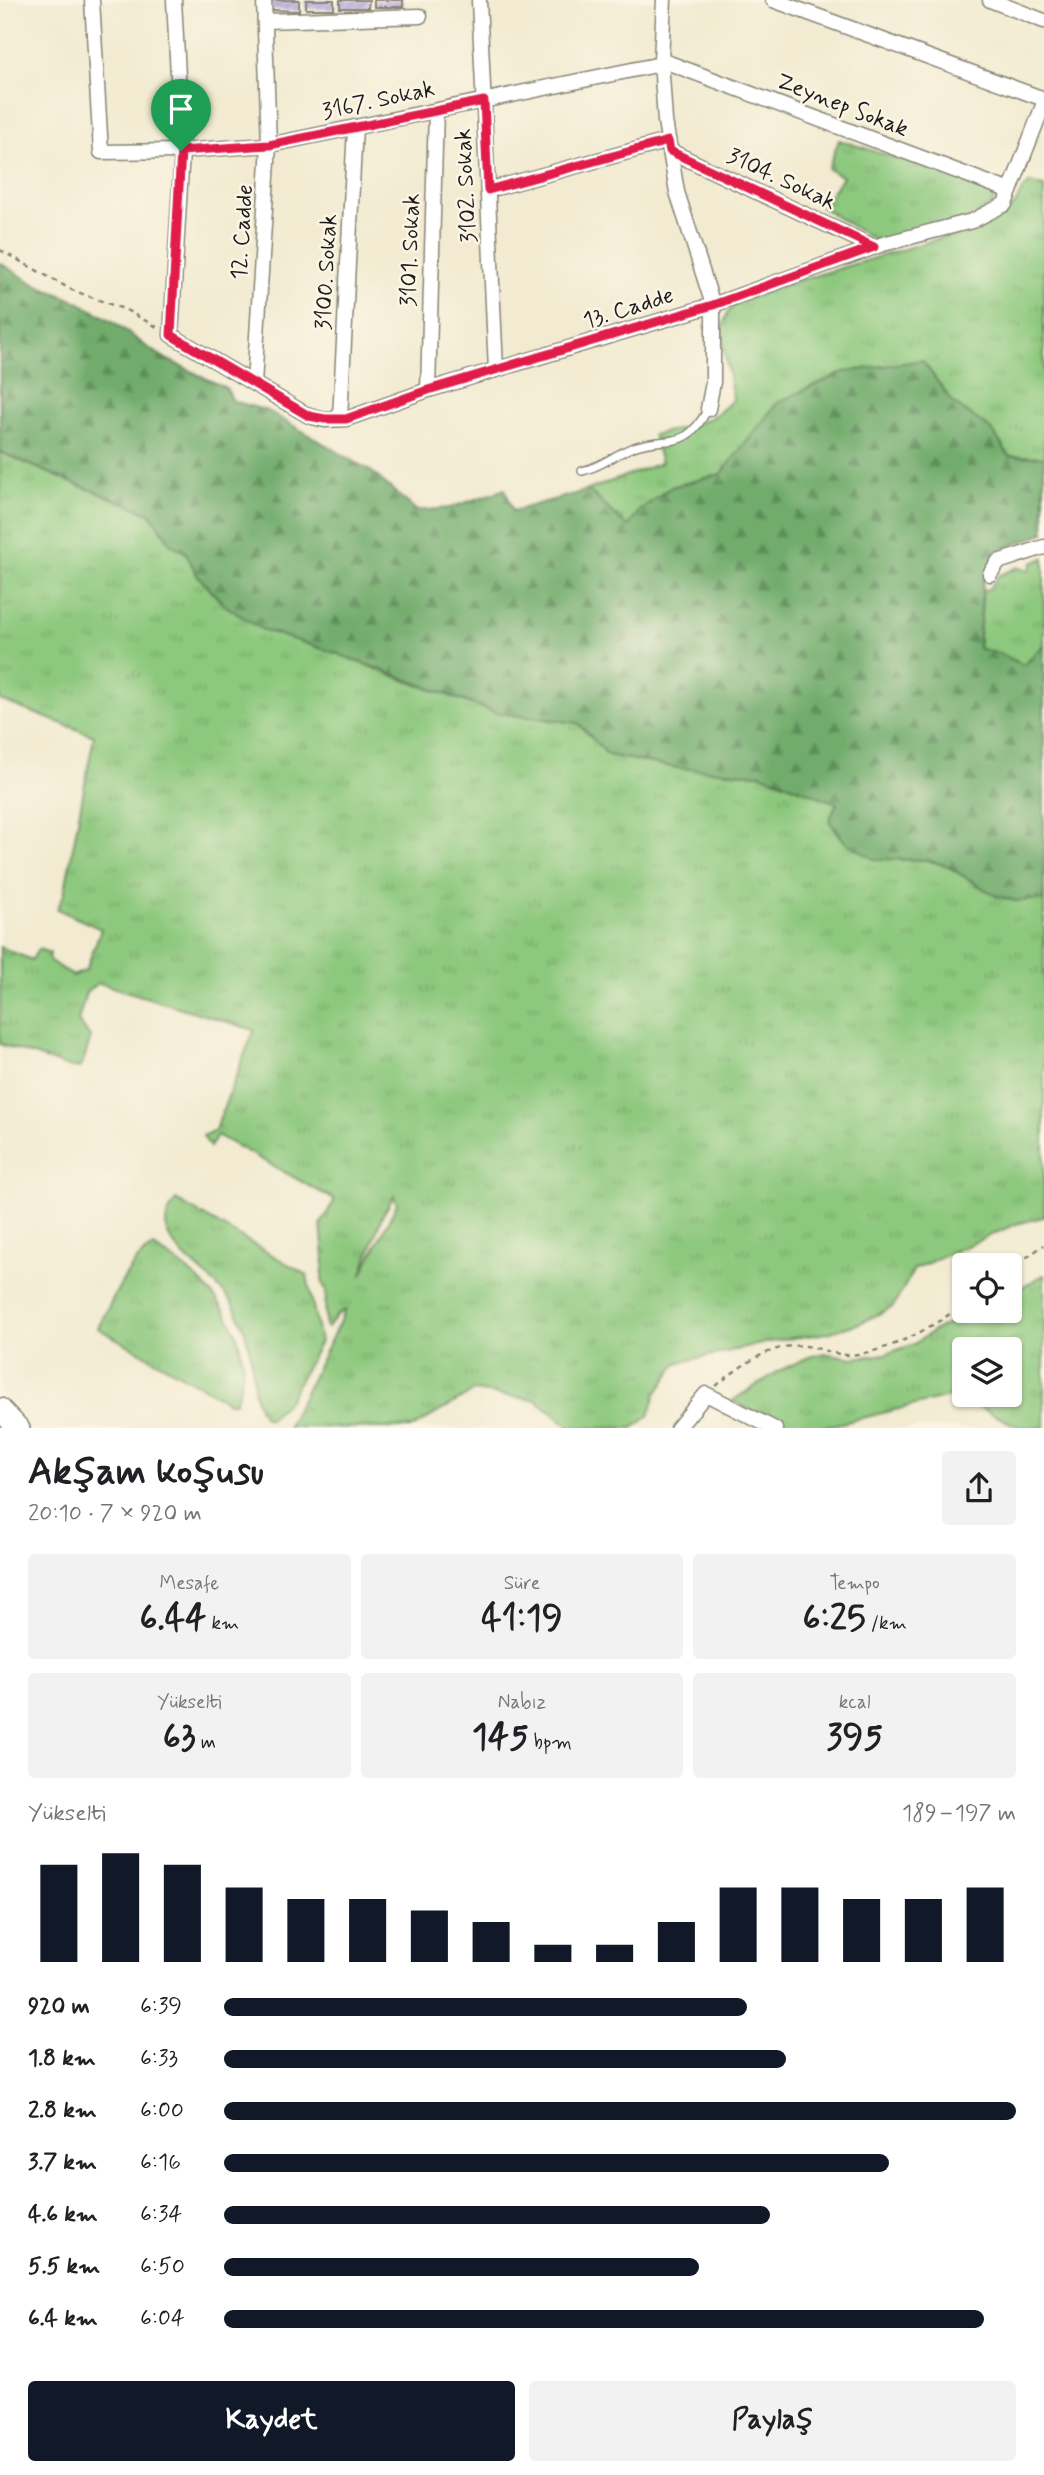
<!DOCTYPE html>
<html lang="tr">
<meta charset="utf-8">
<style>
:root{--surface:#fff;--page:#f2f2f2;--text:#202124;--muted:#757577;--accent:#111827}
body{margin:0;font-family:Mynerve,sans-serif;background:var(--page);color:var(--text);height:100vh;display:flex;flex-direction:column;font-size:26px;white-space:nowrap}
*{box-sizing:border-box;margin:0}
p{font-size:23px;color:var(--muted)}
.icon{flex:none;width:38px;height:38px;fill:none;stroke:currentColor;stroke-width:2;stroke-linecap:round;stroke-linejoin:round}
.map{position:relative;height:1428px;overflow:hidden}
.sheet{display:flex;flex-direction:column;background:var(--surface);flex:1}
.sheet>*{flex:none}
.tools{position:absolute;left:952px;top:1253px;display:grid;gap:14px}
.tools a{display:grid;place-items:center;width:70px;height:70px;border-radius:7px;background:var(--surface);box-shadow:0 2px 5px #0004;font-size:35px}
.pin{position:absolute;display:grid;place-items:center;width:60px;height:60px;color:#fff;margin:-72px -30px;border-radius:50% 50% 50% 0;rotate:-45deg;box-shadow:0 0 7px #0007}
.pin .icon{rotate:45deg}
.round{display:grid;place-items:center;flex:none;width:74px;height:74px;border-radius:7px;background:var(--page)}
.headline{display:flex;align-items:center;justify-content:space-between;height:119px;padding:0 28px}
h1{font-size:38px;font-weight:800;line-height:52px}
.metrics{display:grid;grid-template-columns:repeat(3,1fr);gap:10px;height:119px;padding:7px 28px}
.metrics div{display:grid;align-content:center;border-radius:7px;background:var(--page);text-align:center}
.metrics b{font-size:35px;font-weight:800}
.metrics small{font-size:19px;font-weight:400}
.metrics p{font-size:19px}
.chart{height:196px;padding:14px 28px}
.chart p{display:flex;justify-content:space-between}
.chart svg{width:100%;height:126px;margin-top:7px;stroke:var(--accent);stroke-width:6}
.primary-button{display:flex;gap:14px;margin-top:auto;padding:14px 28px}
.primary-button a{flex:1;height:80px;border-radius:7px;background:var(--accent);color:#fff;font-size:28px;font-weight:800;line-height:80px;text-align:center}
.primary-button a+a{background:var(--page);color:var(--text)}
ul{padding:0 28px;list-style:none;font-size:23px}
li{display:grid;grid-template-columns:112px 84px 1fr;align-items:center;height:52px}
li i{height:18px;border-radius:9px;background:var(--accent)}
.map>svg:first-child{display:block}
</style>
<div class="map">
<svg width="1044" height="1429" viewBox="0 0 1044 1429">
<defs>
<pattern id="grass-tufts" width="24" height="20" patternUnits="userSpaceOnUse" patternTransform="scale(1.75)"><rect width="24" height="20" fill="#8cc87d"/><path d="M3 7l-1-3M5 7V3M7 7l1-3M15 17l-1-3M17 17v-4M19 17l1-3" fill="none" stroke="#78ab6b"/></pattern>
<pattern id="forest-firs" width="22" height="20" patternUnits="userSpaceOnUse" patternTransform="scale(1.75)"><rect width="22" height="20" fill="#71ac6c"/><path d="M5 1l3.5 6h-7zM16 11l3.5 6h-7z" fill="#5c8b58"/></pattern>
<pattern id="building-hatch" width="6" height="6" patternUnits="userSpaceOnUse" patternTransform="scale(1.75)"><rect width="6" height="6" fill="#b9a7df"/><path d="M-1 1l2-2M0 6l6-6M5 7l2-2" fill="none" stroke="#9e8fbf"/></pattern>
</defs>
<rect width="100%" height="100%" fill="#fcf5e5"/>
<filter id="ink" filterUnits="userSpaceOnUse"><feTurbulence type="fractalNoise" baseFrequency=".0143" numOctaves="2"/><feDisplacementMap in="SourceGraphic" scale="14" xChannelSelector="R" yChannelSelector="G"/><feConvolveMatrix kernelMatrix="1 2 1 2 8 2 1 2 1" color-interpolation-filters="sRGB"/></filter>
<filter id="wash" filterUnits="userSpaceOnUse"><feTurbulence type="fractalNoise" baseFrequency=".00686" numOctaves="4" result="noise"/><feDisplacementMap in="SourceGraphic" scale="28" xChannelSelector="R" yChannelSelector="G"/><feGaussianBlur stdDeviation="1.57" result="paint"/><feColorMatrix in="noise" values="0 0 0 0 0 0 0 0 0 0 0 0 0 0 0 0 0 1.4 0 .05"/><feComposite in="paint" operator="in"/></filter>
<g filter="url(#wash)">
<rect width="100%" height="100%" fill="#f2ebd1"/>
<!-- grass -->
<g fill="url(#grass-tufts)" stroke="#54724c" stroke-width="2" fill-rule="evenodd">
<path d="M839,140l155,49 4,4c0,25 -96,44 -118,51l-59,-37 22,-30 -15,-8z"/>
<path d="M1030,183l14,4v270l-35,-1 -17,-26 -39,-27 -31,-43 -144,42 -57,72 -50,13 -31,23 -12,18 -40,-38 73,-27 -8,-28c32,-8 58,-10 80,-36l-12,-68 7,-19 9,-9 60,-22 164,-49 38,-15 16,-12 7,-15z"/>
<path d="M0,452l73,31 77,30 21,30 15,10 11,20 144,82 63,25 93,33 81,10 30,32 70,13 83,6 77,29 61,57h28l20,6 47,29 21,6 29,-2v318l-28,7 -102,45 -21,38 -33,16 -33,10 -48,7 -102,23 -21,31 -7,22 -16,12h-62l-35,-28 -62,-9 -62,37 -124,-1 58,-118 -10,7 -8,12 -3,-2 1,-35 -4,-10 2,-23 -3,-34 14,-24 -118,-65 -7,12 -7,-11 12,-6 39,-100 -155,-47 -13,9 -8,29 13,17 -10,29 -9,1 -72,-24v-97l32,13 6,-11 12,4 -1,7 24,16 13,-6 15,-41 -44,-20 7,-14 30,-159 -94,-36zM394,1196l3,8 -36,72 21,-60z"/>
<polygon points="1044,558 1044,645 1024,665 998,653 978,649 983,589 988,590 998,576 1018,567 1029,571 1032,563"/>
<path d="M176,1200l131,75 13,67 -32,59 -19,18 -5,-2c-11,-17 -10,-33 -12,-52 -2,-20 -9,-45 -20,-62 -15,-25 -65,-50 -66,-78 0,-10 5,-17 10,-25z"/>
<path d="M154,1247c52,30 109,89 81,155h-6l-131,-74c12,-22 32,-72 56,-81z"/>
<path d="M1044,1275v153h-24l-64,-33 -139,34 -30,-1 -55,-27 47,-30 30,-14 15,-4 29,5 33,-4 28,-10 21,-14 43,-19h32v-18zM964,1349h46v46h-46z"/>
</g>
<!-- forest -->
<polygon fill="url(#forest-firs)" stroke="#466444" stroke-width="2" points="0,263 33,283 80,303 114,322 147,347 168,360 226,388 233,401 268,411 372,472 417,511 450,508 505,489 513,511 588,490 628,527 640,510 671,487 721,474 778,402 844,372 922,360 953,403 992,430 1009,456 1044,457 1044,533 997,551 983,583 978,648 998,653 1024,665 1044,645 1044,899 1015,901 994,895 947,866 927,860 874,859 845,842 829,821 837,803 761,774 678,768 608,755 578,723 497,713 341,655 261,629 223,604 197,575 186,553 171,544 150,513 73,483 0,452"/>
<g id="blocks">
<!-- building -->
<g fill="url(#building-hatch)">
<polygon points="271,0 299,0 299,11 271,10"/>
<rect x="306" y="0" width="28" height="9"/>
<polygon points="340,0 369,0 368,8 340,8"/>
<rect x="374" y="0" width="29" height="7"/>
</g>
</g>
</g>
<g filter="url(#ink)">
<use href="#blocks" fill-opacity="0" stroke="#878476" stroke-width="2"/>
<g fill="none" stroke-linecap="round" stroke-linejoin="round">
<!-- lane casing -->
<g stroke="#878476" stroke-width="10">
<path id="lane" d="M582,471c19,-4 32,-16 49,-23 38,-15 52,7 77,-39"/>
</g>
<!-- street casing -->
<g stroke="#878476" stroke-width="17">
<g id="street">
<polyline points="92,0 101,152 182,151 269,145 661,64"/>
<polyline points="174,0 182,151 171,335 309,416 325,420 346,419 428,390 713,305 883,244 972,221 1005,204 1044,103"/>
<polyline points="479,0 496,370"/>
<polyline points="664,0 661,60 665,121 677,192 713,305 713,382 708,409"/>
<polyline points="773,0 1044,99"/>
<polyline points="990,0 1044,21"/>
<polyline points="265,21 420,16"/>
<polyline points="661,60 1010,191"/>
<polyline points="670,151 874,247"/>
<polyline points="488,190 668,141"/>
<polyline points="254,384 269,145 264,0"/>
<polyline points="428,390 436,111"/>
<polyline points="340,419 355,127"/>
<polyline points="990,574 998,562 1044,547"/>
<polyline points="677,1429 706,1394 775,1429"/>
</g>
</g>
<!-- secondary casing -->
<g stroke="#878476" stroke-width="24">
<polyline id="secondary" points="0,1409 19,1429"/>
</g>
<!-- path -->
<g stroke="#878476" stroke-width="2.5" stroke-dasharray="5 5" stroke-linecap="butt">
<polyline points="0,250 72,290 126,310 159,328"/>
<polyline points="1010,1269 1044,1245"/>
<path d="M716,1386c24,-20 57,-44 90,-40 14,2 29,9 42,9 41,-2 85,-28 116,-51"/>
</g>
<!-- lane -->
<use href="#lane" stroke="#fff" stroke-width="7"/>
<!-- street -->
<use href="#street" stroke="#fff" stroke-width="14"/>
<!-- secondary -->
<use href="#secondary" stroke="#fff" stroke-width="21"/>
</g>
</g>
<g fill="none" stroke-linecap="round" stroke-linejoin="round" filter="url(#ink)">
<!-- route casing -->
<g stroke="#fff" stroke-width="14">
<polygon id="route" points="484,101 488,190 668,141 670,151 874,247 713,305 428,390 346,419 325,419 309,416 171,335 181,151 269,145"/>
</g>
<!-- route -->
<use href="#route" stroke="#e11d48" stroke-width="9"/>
</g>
<g text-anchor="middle" stroke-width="5" stroke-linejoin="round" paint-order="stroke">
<!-- street labels -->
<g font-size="23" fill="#1c1c1c" stroke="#fcf5e5">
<text transform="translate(378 99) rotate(-12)" y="8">3167. Sokak</text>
<text transform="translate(843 104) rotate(21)" y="8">Zeynep Sokak</text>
<text transform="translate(782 178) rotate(25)" y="8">3104. Sokak</text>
<text transform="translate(465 186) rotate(-93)" y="8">3102. Sokak</text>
<text transform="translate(241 232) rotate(-86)" y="8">12. Cadde</text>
<text transform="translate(409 250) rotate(-88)" y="8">3101. Sokak</text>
<text transform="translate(325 272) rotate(-87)" y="8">3100. Sokak</text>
<text transform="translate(628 307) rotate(-17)" y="8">13. Cadde</text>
</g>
</g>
</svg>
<div class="tools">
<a><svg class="icon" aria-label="locate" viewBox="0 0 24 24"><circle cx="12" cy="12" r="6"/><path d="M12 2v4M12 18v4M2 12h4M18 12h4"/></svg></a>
<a><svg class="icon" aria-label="layers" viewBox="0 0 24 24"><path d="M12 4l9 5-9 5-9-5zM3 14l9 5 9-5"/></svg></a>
</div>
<div class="pin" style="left:181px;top:151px;background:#1e9e55"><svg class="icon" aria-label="arrive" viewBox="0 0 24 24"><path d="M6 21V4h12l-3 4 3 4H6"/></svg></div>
</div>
<section class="sheet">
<div class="headline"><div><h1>Akşam koşusu</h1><p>20:10 · 7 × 920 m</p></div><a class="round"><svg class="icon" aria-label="share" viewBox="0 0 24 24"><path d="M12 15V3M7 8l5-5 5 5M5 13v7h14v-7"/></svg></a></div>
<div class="metrics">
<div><p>Mesafe</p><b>6.44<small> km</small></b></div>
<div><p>Süre</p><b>41:19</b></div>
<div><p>Tempo</p><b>6:25<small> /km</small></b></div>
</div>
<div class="metrics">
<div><p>Yükselti</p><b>63<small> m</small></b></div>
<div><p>Nabız</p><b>145<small> bpm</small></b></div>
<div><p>kcal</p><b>395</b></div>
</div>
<div class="chart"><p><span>Yükselti</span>189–197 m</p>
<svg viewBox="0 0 160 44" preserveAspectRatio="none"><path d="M5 44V10M15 44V6M25 44V10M35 44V18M45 44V22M55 44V22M65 44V26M75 44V30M85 44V38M95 44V38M105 44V30M115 44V18M125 44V18M135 44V22M145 44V22M155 44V18"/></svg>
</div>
<ul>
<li><b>920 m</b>6:39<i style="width:66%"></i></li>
<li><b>1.8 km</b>6:33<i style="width:71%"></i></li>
<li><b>2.8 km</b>6:00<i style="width:100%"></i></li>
<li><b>3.7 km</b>6:16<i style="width:84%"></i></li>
<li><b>4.6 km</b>6:34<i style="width:69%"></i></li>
<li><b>5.5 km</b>6:50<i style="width:60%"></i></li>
<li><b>6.4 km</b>6:04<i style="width:96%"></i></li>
</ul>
<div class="primary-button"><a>Kaydet</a><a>Paylaş</a></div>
</section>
